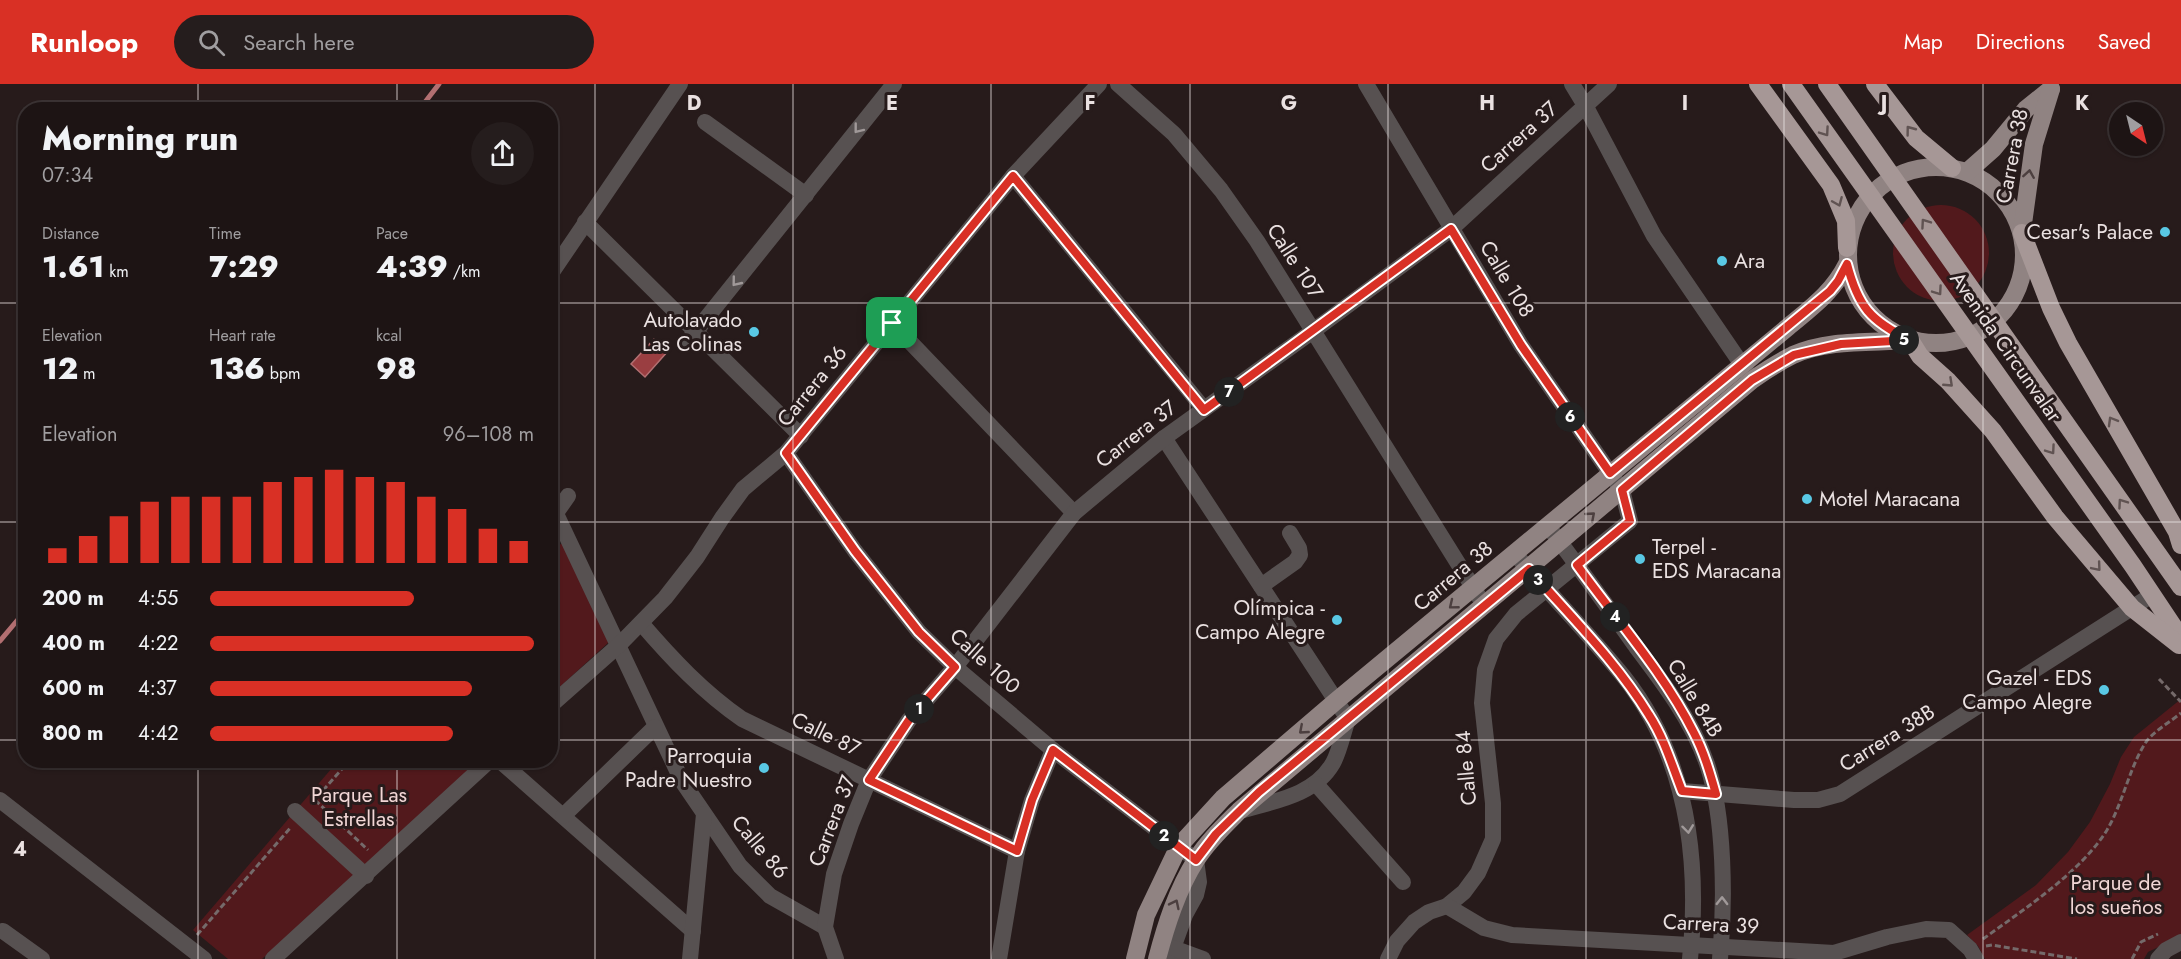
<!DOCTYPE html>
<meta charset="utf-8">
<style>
:root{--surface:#1d1414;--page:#251d1d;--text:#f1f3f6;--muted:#a09ea0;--line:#3b3334;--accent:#d93025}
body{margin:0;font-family:Jost,sans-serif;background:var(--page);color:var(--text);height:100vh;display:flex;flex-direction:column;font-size:22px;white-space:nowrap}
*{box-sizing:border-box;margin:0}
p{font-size:20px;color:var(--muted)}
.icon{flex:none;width:33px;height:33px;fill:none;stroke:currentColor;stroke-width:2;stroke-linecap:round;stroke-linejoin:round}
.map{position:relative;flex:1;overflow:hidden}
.side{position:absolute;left:18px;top:18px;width:540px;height:666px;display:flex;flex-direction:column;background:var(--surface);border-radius:24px;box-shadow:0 2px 4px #0004,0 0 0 2px var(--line)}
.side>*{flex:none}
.needle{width:39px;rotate:145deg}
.tools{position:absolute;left:2109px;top:18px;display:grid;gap:12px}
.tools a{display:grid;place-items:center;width:54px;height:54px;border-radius:50%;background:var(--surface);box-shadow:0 2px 4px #0004,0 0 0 2px var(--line);font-size:30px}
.pin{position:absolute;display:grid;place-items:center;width:51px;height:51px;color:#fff;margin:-26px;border-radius:12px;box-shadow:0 3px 9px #0006}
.km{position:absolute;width:30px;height:30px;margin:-15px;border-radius:50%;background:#222;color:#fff;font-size:16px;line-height:30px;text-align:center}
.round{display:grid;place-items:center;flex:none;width:63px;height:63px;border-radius:32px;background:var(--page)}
.head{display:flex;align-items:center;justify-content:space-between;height:102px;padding:0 24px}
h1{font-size:33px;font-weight:800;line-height:45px}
.metrics{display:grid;grid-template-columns:repeat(3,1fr);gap:9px;height:102px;padding:6px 24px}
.metrics div{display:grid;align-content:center}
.metrics b{font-size:30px;font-weight:800}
.metrics small{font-size:16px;font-weight:400}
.metrics p{font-size:16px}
.chart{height:168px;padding:12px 24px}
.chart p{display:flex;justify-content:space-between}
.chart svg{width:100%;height:108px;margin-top:6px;stroke:var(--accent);stroke-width:6}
ul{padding:0 24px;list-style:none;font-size:20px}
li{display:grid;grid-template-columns:96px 72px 1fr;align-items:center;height:45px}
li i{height:15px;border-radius:8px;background:var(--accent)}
header{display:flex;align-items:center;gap:36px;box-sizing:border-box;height:84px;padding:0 30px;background:var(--accent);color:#fff}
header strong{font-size:28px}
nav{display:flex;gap:33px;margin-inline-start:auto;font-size:21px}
.search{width:420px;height:54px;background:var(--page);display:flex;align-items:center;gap:15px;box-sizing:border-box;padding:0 21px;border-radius:33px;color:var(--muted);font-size:22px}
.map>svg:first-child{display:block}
</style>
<header>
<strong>Runloop</strong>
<div class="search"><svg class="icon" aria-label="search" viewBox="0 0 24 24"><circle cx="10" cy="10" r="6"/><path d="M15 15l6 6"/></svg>Search here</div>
<nav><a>Map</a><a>Directions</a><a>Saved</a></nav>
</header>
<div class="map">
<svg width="2181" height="875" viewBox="0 0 2181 875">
<rect width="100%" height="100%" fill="#271b1b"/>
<!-- green -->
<g fill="#52191c">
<circle cx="1941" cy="169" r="48"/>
<polygon points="564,459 609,558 551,611 551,464"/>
<polygon points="2181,615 2181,852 2148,868 2144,875 1985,875 1978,862 1967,851 2036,801 2068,768 2090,738 2110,700 2121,673 2134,653"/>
<polygon points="338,677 479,677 262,875 228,875 193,846"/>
</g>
<!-- water -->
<polygon fill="#9a3e41" stroke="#b26f71" stroke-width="1.5" points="654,255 668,267 645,293 631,280"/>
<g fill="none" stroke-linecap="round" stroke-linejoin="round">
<!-- stream -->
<g stroke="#b26f71" stroke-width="5">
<polyline points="419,26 439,0"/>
<polyline points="0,557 26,526"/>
</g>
<!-- path -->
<g stroke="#756a6a" stroke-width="3" stroke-dasharray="6 3" stroke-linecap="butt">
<polyline points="2159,595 2181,618"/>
<polyline points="315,716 368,766"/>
<polyline points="311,720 350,676"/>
<polyline points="197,851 291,743"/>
<path d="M1983,855c40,-29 98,-67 124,-109 16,-27 22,-62 39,-88 8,-11 24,-20 35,-29"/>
<polyline points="1986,862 1992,861 2077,875"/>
<polyline points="2132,875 2141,858 2158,850"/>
</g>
<!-- minor -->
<g stroke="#575151" stroke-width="16">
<polyline points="1118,0 1174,50 1221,106 1257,157 1479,513"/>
<polyline points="1366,0 1521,261 1622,406 1630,437 1516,530 1496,555 1485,586 1482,619 1493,719 1493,755 1478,789 1464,808 1447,822 1429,828 1414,838 1397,857 1388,875"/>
<polyline points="1572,0 1586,23 1654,152 1749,291"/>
<polyline points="705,38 806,111"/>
<polyline points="1013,92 1204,325"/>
<polyline points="585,138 801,352"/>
<polyline points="550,191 680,0"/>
<polyline points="892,239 1074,429"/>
<polyline points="688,257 894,0"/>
<path d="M1164,354l184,281c-5,14 -8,31 -15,44 -19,33 -59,38 -93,48"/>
<polyline points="786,369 855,467 919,548 955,583 1053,666 1196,776 1199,798 1196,811 1185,831 1173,864 1172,875"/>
<polyline points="550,417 682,697 740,782 770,812 825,843"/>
<polyline points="556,429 568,412"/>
<path d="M1548,442c29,39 58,78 86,118 28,37 58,76 73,120 18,53 18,139 13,195"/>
<path d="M1515,470c36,41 75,81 109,123 64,81 76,182 66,282"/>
<polyline points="1261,502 1295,478 1300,471 1299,464 1290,449"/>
<path d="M641,539c31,36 62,69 101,96l275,132"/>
<polyline points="550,622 619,561 665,514 697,473 722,434 743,405 786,369 1013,92 1099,0"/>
<polyline points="499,676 693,847"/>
<polyline points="1316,700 1403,798"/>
<polyline points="1682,707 1794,716 1818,716 1840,710 2152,511"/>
<polyline points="0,716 204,875"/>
<polyline points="295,727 366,792"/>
<polyline points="563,732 655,643"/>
<polyline points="1447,822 1484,844 1512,851 1834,869 1887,853 1926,845 1949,846 1970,865 1976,875"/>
<polyline points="3,847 42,875"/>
<polyline points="1173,864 1203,875"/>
<polyline points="273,875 490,676"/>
<polyline points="690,875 704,730"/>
<polyline points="836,875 825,843 834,790 851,740 869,696 909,636 955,583 1074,429 1164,354 1313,247 1451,145 1609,0"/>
<polyline points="999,875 1017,767 1032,716 1053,666"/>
<polyline points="2158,875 2166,866 2181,858"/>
</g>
<!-- major -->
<g stroke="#908382" stroke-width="18">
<circle cx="1936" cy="171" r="88"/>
<polyline points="1967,88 1993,65 2026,25 2051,5"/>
<polyline points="2022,147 2034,60 2051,5"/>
<path d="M1135,875l11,-44 33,-69 44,-48 113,-97 452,-374c24,-20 45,-35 59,-63"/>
<path d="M1157,875c9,-34 20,-69 39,-99 11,-18 28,-34 43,-49l513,-431c13,-9 27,-18 41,-25 35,-16 79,-12 117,-15"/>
</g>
<!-- highway -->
<g stroke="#a69796" stroke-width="18">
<polyline points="1758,0 1831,101 1846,137 1847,164"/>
<polyline points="1791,0 2133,482 2181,554"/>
<polyline points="1827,0 2181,503"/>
<polyline points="1875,0 1916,54 1952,84"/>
<polyline points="2022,149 2051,224 2068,259 2177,448 2181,461"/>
<polyline points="1910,256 1920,272 1948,297 1993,347 2055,433 2132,524 2179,561"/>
</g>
</g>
<!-- one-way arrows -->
<defs><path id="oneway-chevron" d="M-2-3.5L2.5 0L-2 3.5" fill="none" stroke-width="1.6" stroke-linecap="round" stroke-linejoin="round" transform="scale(1.5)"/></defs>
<g stroke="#a09999">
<use href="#oneway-chevron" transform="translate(858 45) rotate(128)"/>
<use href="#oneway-chevron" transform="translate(736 198) rotate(129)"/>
<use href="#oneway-chevron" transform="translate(1688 745) rotate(83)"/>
<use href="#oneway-chevron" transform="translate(1722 817) rotate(-89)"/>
</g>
<g stroke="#605352">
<use href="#oneway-chevron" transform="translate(1910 46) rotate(-127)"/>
<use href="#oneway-chevron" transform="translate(1825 48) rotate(55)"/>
<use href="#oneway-chevron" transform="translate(1838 118) rotate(67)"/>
<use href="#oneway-chevron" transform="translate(1925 139) rotate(-125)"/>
<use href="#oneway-chevron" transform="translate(1938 207) rotate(55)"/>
<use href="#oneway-chevron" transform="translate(1949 299) rotate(43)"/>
<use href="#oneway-chevron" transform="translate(2112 337) rotate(-120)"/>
<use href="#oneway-chevron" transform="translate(2051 366) rotate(55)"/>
<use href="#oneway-chevron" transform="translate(2122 419) rotate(-125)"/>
<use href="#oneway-chevron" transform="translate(2097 483) rotate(50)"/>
</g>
<g stroke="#4c3f3f">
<use href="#oneway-chevron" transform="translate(2029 90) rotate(-81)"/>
<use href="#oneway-chevron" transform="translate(1591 432) rotate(-41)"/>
<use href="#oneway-chevron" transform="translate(1453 521) rotate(141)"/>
<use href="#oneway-chevron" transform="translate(1303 646) rotate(139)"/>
<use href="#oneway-chevron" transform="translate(1175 820) rotate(-64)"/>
</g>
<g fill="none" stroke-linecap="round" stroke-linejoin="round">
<!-- route casing -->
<g stroke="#fff" stroke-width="12">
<path id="route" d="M1013,92l191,234 247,-181 70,116 89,128 220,-182 8,-10 9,-17c11,42 23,57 63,76l-69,4 -47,11 -42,25 -130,110 8,31 -53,44c39,54 87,108 117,168 10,19 16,40 22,61l-34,-3c-10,-26 -18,-53 -33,-76 -33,-54 -79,-99 -120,-146l-270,223 -43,42 -20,26 -143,-110 -21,50 -15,51 -148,-71 40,-60 46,-53 -36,-35 -64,-81 -69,-98z"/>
</g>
<!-- route -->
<use href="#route" stroke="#d93025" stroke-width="8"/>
</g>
<!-- grid -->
<path fill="none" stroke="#eae1e1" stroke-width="1.5" stroke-opacity="0.55" d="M198,0v26M397,0v26M595,0v875M793,0v875M991,0v875M1190,0v875M1388,0v875M1586,0v875M1784,0v875M1983,0v875M0,219h26M550,219h1631M0,438h26M550,438h1631M0,656h26M550,656h1631M198,676v199M397,676v199"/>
<!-- markers -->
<g fill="#59c8e4" stroke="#271b1b" stroke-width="2">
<circle cx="2165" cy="148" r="6"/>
<circle cx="1722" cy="177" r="6"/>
<circle cx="754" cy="248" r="6"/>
<circle cx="1807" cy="415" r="6"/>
<circle cx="1640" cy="475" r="6"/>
<circle cx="1337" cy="536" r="6"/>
<circle cx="2104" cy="606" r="6"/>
<circle cx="764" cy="684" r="6"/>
</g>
<g text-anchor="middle" stroke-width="6" stroke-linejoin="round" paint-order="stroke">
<!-- street labels -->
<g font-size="21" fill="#eae1e1" stroke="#271b1b">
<text transform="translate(1519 53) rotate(-42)" y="7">Carrera 37</text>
<text transform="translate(2012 72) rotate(-79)" y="7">Carrera 38</text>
<text transform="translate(1295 177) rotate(57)" y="7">Calle 107</text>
<text transform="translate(1507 195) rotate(59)" y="7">Calle 108</text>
<text transform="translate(2006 263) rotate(55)" y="7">Avenida Circunvalar</text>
<text transform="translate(812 302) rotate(-51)" y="7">Carrera 36</text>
<text transform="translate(1136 350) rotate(-38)" y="7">Carrera 37</text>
<text transform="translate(1453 492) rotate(-40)" y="7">Carrera 38</text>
<text transform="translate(985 577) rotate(42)" y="7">Calle 100</text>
<text transform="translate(1695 614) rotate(59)" y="7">Calle 84B</text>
<text transform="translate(826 650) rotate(26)" y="7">Calle 87</text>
<text transform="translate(1887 654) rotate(-32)" y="7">Carrera 38B</text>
<text transform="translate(1466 684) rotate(-95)" y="7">Calle 84</text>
<text transform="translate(832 737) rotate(-69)" y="7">Carrera 37</text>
<text transform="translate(760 763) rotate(50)" y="7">Calle 86</text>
<text transform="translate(1711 840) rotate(3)" y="7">Carrera 39</text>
</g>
<!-- poi labels -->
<g font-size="21" fill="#eae1e1" stroke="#271b1b" text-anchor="end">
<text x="2153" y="155">Cesar's Palace</text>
<text x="1734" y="184" text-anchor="start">Ara</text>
<text x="742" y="243">Autolavado<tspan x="742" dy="24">Las Colinas</tspan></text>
<text x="1819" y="422" text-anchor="start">Motel Maracana</text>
<text x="1652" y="470" text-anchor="start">Terpel -<tspan x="1652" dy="24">EDS Maracana</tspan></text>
<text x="1325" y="531">Olímpica -<tspan x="1325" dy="24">Campo Alegre</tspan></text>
<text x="2092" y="601">Gazel - EDS<tspan x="2092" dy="24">Campo Alegre</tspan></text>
<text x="752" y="679">Parroquia<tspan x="752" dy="24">Padre Nuestro</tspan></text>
</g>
<!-- park labels -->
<g font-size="21" fill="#f1d6d5" stroke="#271b1b">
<text x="359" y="718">Parque Las<tspan x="359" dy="24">Estrellas</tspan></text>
<text x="2116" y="806">Parque de<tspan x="2116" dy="24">los sueños</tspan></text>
</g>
</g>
<g font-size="20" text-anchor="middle" font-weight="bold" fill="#eae1e1" stroke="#271b1b" stroke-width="6" stroke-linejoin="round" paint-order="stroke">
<text x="694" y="26">D</text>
<text x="892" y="26">E</text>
<text x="1090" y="26">F</text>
<text x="1289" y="26">G</text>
<text x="1487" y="26">H</text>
<text x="1685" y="26">I</text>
<text x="1884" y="26">J</text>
<text x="2082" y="26">K</text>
<text x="20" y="772">4</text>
</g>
</svg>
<div class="tools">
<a><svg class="needle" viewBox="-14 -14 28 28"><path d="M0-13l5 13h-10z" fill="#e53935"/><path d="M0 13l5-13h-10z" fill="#a09ea0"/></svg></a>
</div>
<div class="pin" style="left:892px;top:239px;background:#1e9e55"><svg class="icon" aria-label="arrive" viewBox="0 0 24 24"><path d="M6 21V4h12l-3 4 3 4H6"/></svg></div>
<b class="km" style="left:919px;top:625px">1</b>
<b class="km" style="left:1164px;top:752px">2</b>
<b class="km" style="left:1538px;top:496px">3</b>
<b class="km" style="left:1615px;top:533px">4</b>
<b class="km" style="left:1904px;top:256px">5</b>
<b class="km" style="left:1570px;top:333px">6</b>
<b class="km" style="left:1229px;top:308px">7</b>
<section class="side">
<div class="head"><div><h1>Morning run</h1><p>07:34</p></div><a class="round"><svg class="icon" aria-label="share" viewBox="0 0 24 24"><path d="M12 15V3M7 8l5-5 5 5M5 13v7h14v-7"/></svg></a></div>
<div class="metrics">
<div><p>Distance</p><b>1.61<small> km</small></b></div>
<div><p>Time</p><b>7:29</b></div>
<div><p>Pace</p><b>4:39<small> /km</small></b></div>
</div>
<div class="metrics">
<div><p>Elevation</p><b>12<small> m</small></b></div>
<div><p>Heart rate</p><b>136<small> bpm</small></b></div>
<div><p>kcal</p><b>98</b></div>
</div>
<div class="chart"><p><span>Elevation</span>96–108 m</p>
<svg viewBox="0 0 160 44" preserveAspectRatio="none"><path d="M5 44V38M15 44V33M25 44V25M35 44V19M45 44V17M55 44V17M65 44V17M75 44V11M85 44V9M95 44V6M105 44V9M115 44V11M125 44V17M135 44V22M145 44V30M155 44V35"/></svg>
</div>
<ul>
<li><b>200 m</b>4:55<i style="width:63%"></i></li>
<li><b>400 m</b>4:22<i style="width:100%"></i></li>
<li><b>600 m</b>4:37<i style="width:81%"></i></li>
<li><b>800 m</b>4:42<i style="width:75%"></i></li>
</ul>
</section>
</div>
